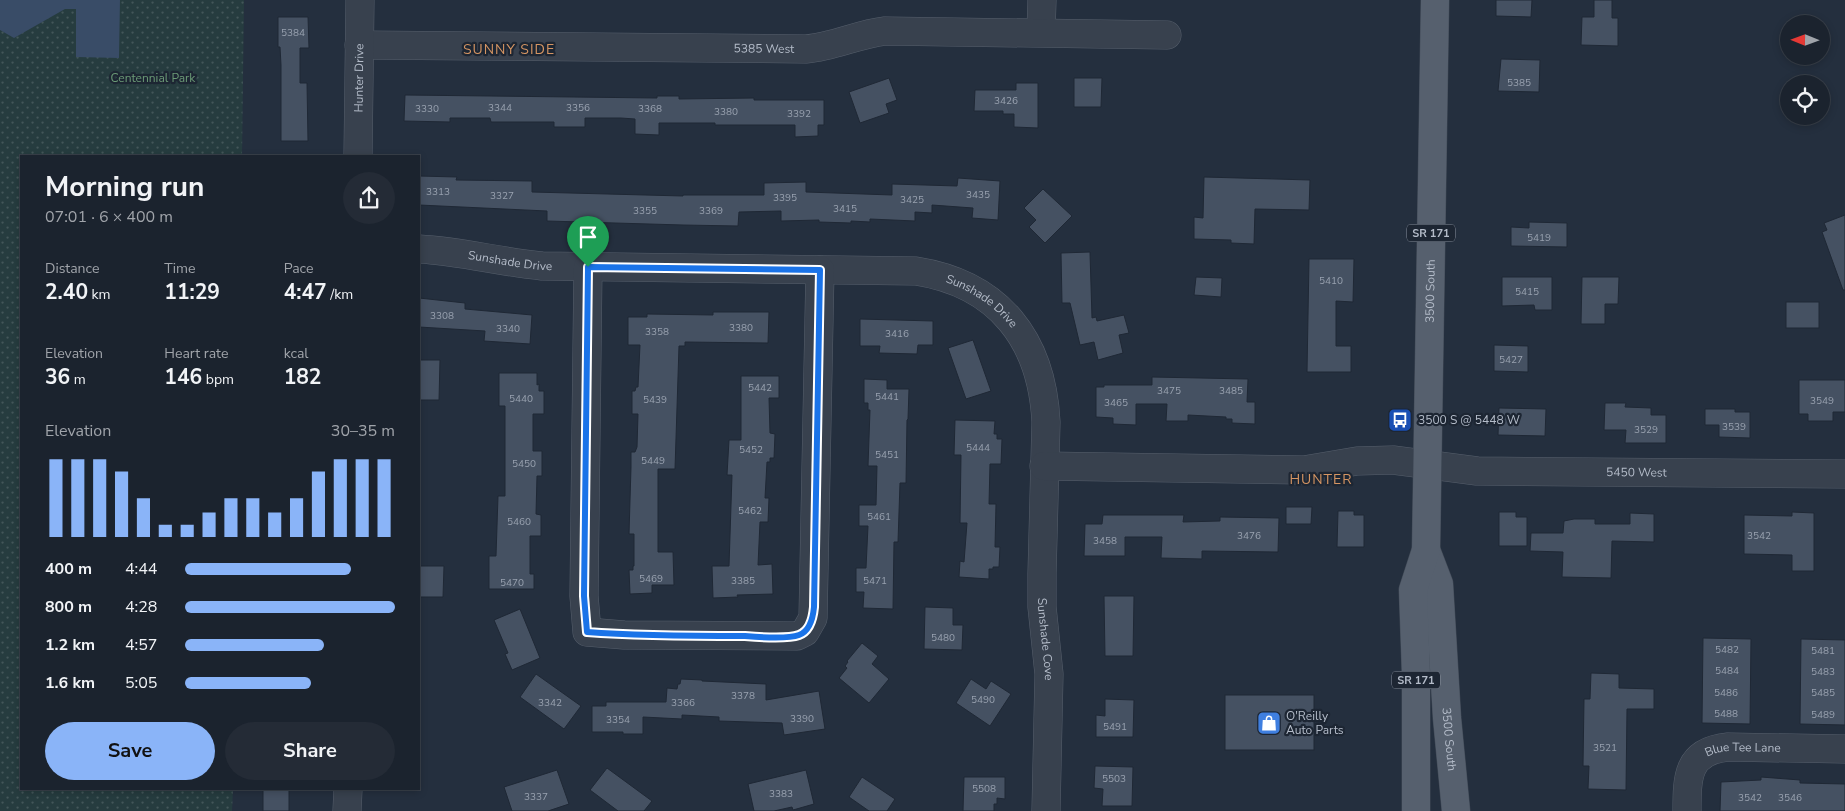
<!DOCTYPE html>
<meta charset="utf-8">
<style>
:root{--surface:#1b232e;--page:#242b36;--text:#f1f3f6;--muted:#a0a4aa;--line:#39404a;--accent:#8ab4f8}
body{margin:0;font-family:"Nunito Sans",sans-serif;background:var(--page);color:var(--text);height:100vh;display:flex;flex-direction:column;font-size:19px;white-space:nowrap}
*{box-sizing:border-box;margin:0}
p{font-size:16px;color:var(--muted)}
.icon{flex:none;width:28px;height:28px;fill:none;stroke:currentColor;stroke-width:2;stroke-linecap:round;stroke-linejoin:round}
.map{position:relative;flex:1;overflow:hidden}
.panel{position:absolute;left:20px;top:155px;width:400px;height:635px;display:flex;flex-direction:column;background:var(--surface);border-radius:0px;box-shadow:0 2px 8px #0003,0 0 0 1px var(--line)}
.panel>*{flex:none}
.needle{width:32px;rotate:271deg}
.fabs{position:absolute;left:1780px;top:15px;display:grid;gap:10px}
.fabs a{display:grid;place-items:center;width:50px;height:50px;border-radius:50%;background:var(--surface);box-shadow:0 2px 8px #0003,0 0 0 1px var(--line);font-size:25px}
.pin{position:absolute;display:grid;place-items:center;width:42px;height:42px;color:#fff;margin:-51px -21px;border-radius:50% 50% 50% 0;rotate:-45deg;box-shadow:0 0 5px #0007}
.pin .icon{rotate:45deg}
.round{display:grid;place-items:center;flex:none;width:52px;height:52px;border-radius:26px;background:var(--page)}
.headline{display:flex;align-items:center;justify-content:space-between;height:85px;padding:0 25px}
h1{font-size:28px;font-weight:700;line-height:38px}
.stats{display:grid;grid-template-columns:repeat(3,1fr);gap:8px;height:85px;padding:5px 25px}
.stats div{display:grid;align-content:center}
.stats b{font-size:21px;font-weight:700}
.stats small{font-size:14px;font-weight:400}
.stats p{font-size:14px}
.chart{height:140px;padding:10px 25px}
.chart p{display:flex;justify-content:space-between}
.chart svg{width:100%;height:90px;margin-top:5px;stroke:var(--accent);stroke-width:6}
.cta{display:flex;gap:10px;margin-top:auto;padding:10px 25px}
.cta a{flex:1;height:58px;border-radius:30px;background:var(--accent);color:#111;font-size:20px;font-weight:700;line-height:58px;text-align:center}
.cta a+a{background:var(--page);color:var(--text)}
ul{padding:0 25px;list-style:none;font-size:16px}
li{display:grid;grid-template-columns:80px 60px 1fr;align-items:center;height:38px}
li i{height:12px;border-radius:6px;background:var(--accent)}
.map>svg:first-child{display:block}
</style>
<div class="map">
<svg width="1845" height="811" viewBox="0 0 1845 811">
<defs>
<pattern id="park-dots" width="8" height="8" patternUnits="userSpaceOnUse" patternTransform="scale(1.25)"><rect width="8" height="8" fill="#263c3f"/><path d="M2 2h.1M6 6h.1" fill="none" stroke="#435659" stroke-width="1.8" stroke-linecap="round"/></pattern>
</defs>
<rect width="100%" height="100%" fill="#242f3e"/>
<!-- park -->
<polygon fill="url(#park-dots)" points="0,0 244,0 242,156 21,156 21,789 233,789 232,811 0,811"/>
<!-- water -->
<polygon fill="#394c67" points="0,0 120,0 119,58 76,57 76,9 65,9 14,38 0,30"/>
<!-- building -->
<g fill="#455162" stroke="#1f2835">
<polygon points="1496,0 1532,0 1531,17 1496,16"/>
<polygon points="1594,0 1612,0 1612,18 1618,18 1618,46 1581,45 1582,17 1594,17"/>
<polygon points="278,17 308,17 309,48 300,48 300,83 307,83 308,141 281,141 281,65 280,47 278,47"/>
<polygon points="1501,59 1540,60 1539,92 1498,91"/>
<polygon points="889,78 897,100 886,104 889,113 860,123 849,92"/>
<polygon points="1074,78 1102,78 1101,107 1074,107"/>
<polygon points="1016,83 1038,83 1038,128 1014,127 1014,114 1003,114 1003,111 974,111 975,90 1016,90"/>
<polygon points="405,95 657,98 657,96 679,96 679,99 754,98 754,100 824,100 824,125 818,125 818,136 795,137 795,125 715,125 715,123 659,123 659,135 635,134 635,119 621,118 585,118 585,127 554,127 554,122 491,122 490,118 450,118 450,122 404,121"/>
<polygon points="419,176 457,177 456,180 532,181 532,192 683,196 683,195 764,195 764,183 806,182 806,192 892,195 892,184 957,186 958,178 1000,181 998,220 972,218 973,208 932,205 932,213 915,212 915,221 870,219 870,222 851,221 851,223 819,222 819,220 781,221 781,211 739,212 738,226 683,225 547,221 547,211 419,205"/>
<polygon points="1204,177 1310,180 1309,210 1255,209 1254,244 1231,243 1231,240 1194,239 1194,217 1203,218"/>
<polygon points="1043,189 1072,216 1045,243 1029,227 1036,220 1024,208"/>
<polygon points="1845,215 1845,290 1843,290 1822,232 1827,230 1824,223"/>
<polygon points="1529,222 1567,223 1567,247 1511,246 1511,227 1529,228"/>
<polygon points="1090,252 1092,318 1096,317 1097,321 1124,315 1129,333 1119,335 1123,353 1098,360 1094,342 1080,345 1070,303 1062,303 1061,253"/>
<polygon points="1309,259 1354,259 1353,302 1336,301 1336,346 1351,346 1351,372 1307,372"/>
<polygon points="1196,277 1222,278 1221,297 1194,295"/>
<polygon points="1502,277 1552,277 1552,310 1535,310 1534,305 1502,306"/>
<polygon points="1582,277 1619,277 1618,304 1605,304 1605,324 1581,324"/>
<polygon points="419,298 465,303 465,309 532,315 530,344 484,341 485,331 419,327"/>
<rect x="1786" y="302" width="33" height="26"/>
<polygon points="713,312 769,312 768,343 685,342 685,346 679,346 675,469 658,469 658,552 673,552 674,585 652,585 652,593 630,594 629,570 633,570 633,566 634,566 634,534 629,534 631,467 631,452 635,452 637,447 638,414 632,414 632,391 635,391 636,387 638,387 640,345 628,345 628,317 647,317 647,314 713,315"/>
<polygon points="860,319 933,321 933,345 918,345 917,354 879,353 880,346 860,346"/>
<polygon points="973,340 991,391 966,399 948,348"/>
<polygon points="1494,345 1528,346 1528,372 1494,371"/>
<polygon points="419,360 440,360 439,400 419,400"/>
<polygon points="499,373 537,373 537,385 539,384 539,391 544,391 544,414 533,414 533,451 542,451 542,476 537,476 536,514 541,515 541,536 530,536 530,574 534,574 534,589 489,589 489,556 496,556 498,496 505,496 505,406 499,406"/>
<polygon points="741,376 779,376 779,398 769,398 770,433 775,434 774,458 770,458 770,462 767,462 765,498 769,498 768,522 760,522 758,565 772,564 773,594 737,595 738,597 713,598 712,566 729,566 732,475 727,475 729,440 741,440"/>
<polygon points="1152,377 1248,379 1247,402 1255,402 1255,424 1232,423 1232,419 1226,419 1226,417 1188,415 1188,421 1166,421 1167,404 1136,404 1136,425 1113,424 1113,418 1096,417 1096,387 1104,387 1104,385 1152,385"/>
<polygon points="864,379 887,380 887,389 909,389 908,419 907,420 906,483 900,483 898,542 894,542 893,609 863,608 864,592 856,592 856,568 866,568 868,526 859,526 859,505 876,505 877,466 868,466 870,410 868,410 868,403 864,403"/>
<polygon points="1799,380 1845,380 1845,412 1833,412 1833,421 1808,421 1808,414 1799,414"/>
<polygon points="1605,403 1626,403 1625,407 1651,408 1651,415 1666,415 1666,443 1625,443 1626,430 1604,430"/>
<polygon points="1499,408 1546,409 1545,436 1498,435"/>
<polygon points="1705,409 1735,409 1735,412 1750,412 1750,438 1719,437 1719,425 1705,425"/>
<polygon points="955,420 995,421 994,434 997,434 997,439 1002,439 1001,464 990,464 989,504 996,504 995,547 1000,547 999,567 993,567 993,569 989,569 989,579 959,577 960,561 964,562 967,523 960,523 961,455 954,455"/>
<polygon points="1286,507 1312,507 1311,524 1286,524"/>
<polygon points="1338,511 1354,511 1354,515 1364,515 1364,547 1337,547"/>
<polygon points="1499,512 1516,512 1516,517 1527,517 1527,546 1499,546"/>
<polygon points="1792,512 1814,513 1814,571 1792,571 1792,555 1744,554 1744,515 1792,516"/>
<polygon points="1630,513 1654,514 1654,542 1612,541 1611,578 1562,577 1563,552 1530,551 1531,533 1563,533 1564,521 1574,519 1595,519 1595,524 1630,524"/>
<polygon points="1103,515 1184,515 1183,522 1220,521 1220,517 1279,518 1278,552 1202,551 1202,559 1161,558 1162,537 1125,537 1125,556 1084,556 1085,524 1102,524"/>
<polygon points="419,566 444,566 443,597 419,597"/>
<polygon points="1104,596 1134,596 1133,656 1105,656"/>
<polygon points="925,607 953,608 953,625 963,625 962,650 924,649"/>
<polygon points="520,609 540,658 512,670 505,654 508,653 494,620"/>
<polygon points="1703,638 1751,639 1750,724 1702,723"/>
<polygon points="1801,639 1845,640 1845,725 1800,724"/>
<polygon points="862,643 878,656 872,664 889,679 869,703 839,678 847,668 845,666 848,662 847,661"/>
<polygon points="1591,673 1619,674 1619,688 1654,689 1654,709 1627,709 1626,790 1588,789 1589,766 1583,766 1584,699 1590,699"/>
<polygon points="536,674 581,706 564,729 520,697"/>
<polygon points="681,679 702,680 702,681 766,684 766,700 819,691 825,729 784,735 782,723 719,721 719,717 682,715 682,719 643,717 643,734 623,734 623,732 592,732 592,706 606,706 606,702 666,702 667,688 677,689 678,684 680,684"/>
<polygon points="971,679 986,689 991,681 1011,694 990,726 956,703"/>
<rect x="1225" y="695" width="89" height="55"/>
<polygon points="1105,699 1134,700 1133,737 1096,737 1096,715 1105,716"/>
<polygon points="1095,766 1133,767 1132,806 1102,806 1103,789 1094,788"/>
<polygon points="607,768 652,801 644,811 618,811 590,790"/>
<polygon points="557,770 569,804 548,811 512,811 504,787"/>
<polygon points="806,770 814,804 793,810 792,807 774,811 754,811 748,784"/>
<polygon points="862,777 895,799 887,811 869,811 849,797"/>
<polygon points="964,777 1005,777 1005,799 997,798 997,804 994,804 994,811 963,811"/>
<polygon points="1761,777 1800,780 1800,783 1845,784 1845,811 1720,811 1721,782 1761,780"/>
<rect x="263" y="789" width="26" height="22"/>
</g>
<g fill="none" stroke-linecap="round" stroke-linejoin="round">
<!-- minor casing -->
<g stroke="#565f6c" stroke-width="29">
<g id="minor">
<polyline points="1041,32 1042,0"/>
<path id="s1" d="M359,45l447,4c28,-2 52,-15 79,-18l282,4"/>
<path id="s2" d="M358,156l2,-156"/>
<path id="s3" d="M419,249c41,2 81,13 123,17l374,5c83,13 126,69 130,151l-4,152v33l7,67 -3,137"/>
<polyline points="588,267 584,596 587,632 624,635 797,636 805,632 813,618 820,270"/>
<path id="s4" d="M1044,466l260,4 53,-9 36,-1 84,11 368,3"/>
<polyline points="347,811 348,789"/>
<path id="s5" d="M1687,811c0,-34 0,-60 41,-64l117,2"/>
</g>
</g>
<!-- major casing -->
<g stroke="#414a57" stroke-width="29">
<g id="major">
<path id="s6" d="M1426,550l13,34 8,134 9,93"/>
<path id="s7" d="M1416,811v-136l-3,-85 13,-40 9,-550"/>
</g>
</g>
<!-- minor -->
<use href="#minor" stroke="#38414e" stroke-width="28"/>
<!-- major -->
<use href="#major" stroke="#56606e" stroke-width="28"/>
</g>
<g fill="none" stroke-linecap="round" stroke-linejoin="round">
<!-- route casing -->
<g stroke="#fff" stroke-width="10">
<path id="route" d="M588,267l232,3 -6,337c-1,11 -4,24 -15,28 -11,4 -42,2 -54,1 -53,0 -105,0 -158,-4l-3,-36z"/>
</g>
<!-- route -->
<use href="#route" stroke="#1a73e8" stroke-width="6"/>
</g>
<!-- icons -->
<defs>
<g id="bus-square" transform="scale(1.25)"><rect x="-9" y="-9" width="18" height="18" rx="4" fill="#1a4fb4" stroke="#1d2633"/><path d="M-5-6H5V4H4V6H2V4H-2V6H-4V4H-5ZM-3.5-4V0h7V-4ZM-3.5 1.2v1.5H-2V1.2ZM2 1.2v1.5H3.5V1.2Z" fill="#fff"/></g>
<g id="shop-square" transform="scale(1.25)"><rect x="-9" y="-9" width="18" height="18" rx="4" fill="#3f7fe0" stroke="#1d2633"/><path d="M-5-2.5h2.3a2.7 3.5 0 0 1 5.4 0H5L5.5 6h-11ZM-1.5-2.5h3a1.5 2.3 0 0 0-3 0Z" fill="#fff"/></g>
</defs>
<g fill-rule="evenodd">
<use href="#bus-square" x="1400" y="420"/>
<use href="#shop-square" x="1269" y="723"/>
</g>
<g text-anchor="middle" stroke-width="4.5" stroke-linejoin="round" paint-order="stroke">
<!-- number labels -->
<g font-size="10" fill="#98a1af">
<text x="293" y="36">5384</text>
<text x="1519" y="86">5385</text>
<text x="1006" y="104">3426</text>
<text x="500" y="111">3344</text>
<text x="578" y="111">3356</text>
<text x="427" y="112">3330</text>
<text x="650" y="112">3368</text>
<text x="726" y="115">3380</text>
<text x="799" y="117">3392</text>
<text x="438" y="195">3313</text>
<text x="978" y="198">3435</text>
<text x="502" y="199">3327</text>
<text x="785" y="201">3395</text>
<text x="912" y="203">3425</text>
<text x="845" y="212">3415</text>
<text x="645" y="214">3355</text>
<text x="711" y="214">3369</text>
<text x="1539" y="241">5419</text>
<text x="1331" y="284">5410</text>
<text x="1527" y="295">5415</text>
<text x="442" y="319">3308</text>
<text x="741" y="331">3380</text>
<text x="508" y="332">3340</text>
<text x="657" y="335">3358</text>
<text x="897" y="337">3416</text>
<text x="1511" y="363">5427</text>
<text x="760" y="391">5442</text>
<text x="1169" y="394">3475</text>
<text x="1231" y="394">3485</text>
<text x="887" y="400">5441</text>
<text x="521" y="402">5440</text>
<text x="655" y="403">5439</text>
<text x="1822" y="404">3549</text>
<text x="1116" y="406">3465</text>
<text x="1734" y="430">3539</text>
<text x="1646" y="433">3529</text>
<text x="978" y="451">5444</text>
<text x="751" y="453">5452</text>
<text x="887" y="458">5451</text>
<text x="653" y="464">5449</text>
<text x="524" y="467">5450</text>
<text x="750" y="514">5462</text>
<text x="879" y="520">5461</text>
<text x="519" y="525">5460</text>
<text x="1249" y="539">3476</text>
<text x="1759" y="539">3542</text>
<text x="1105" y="544">3458</text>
<text x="651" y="582">5469</text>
<text x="743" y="584">3385</text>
<text x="875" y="584">5471</text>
<text x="512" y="586">5470</text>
<text x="943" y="641">5480</text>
<text x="1727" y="653">5482</text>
<text x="1823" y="654">5481</text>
<text x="1727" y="674">5484</text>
<text x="1823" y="675">5483</text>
<text x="1726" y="696">5486</text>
<text x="1823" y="696">5485</text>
<text x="743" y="699">3378</text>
<text x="983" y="703">5490</text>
<text x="550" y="706">3342</text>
<text x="683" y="706">3366</text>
<text x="1726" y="717">5488</text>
<text x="1823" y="718">5489</text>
<text x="802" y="722">3390</text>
<text x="618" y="723">3354</text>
<text x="1115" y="730">5491</text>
<text x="1605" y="751">3521</text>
<text x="1114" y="782">5503</text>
<text x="984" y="792">5508</text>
<text x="781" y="797">3383</text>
<text x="536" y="800">3337</text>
<text x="1750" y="801">3542</text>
<text x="1790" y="801">3546</text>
</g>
<!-- shield labels -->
<g fill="#1d2633" stroke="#878f9c" stroke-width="1">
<rect x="1407" y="224.5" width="48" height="17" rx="4"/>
<rect x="1392" y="671.5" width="48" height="17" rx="4"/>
</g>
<g font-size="11" font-weight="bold" fill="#b4bcc9">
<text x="1431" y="237">SR 171</text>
<text x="1416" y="684">SR 171</text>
</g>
<!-- street labels -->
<g font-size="12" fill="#b4bcc9" stroke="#1d2633">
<text dy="4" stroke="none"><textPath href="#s1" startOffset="405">5385 West</textPath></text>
<text dy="4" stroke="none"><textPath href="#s2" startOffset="78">Hunter Drive</textPath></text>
<text dy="4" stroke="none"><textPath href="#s3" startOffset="92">Sunshade Drive</textPath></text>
<text dy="4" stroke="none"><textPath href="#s7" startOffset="522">3500 South</textPath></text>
<text dy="4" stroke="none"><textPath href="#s3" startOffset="572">Sunshade Drive</textPath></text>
<text dy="4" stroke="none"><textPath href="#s4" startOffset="594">5450 West</textPath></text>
<text dy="4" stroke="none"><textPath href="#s3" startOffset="934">Sunshade Cove</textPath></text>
<text dy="4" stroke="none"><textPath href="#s6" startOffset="192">3500 South</textPath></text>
<text dy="4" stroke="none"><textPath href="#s5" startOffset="102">Blue Tee Lane</textPath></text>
</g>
<!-- park labels -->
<g font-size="12" fill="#6b9a76" stroke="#1d2633">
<text x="153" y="82">Centennial Park</text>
</g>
<!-- poi labels -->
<g font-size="12" fill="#b4bcc9" stroke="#1d2633" text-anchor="start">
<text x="1418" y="424">3500 S @ 5448 W</text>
<text x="1286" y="720">O'Reilly<tspan x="1286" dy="14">Auto Parts</tspan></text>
</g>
<!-- neighbourhood labels -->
<g font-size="14" letter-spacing="1" fill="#d59563" stroke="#1d2633">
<text x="509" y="54">SUNNY SIDE</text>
<text x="1321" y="484">HUNTER</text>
</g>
</g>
</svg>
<div class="fabs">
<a><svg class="needle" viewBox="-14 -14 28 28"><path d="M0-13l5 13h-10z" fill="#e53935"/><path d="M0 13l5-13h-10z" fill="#a0a4aa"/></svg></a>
<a><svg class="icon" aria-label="locate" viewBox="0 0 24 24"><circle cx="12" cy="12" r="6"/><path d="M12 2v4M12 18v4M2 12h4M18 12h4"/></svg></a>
</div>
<div class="pin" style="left:588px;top:267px;background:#1e9e55"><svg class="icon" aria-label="arrive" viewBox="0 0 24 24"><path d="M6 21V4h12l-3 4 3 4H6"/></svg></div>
<section class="panel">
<div class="headline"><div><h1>Morning run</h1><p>07:01 · 6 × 400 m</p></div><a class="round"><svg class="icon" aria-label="share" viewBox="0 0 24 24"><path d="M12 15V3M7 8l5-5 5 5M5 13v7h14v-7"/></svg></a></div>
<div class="stats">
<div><p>Distance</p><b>2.40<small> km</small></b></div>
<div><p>Time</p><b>11:29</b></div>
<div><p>Pace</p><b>4:47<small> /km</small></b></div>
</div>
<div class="stats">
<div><p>Elevation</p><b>36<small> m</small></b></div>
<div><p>Heart rate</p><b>146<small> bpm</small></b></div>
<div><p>kcal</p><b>182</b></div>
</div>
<div class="chart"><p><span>Elevation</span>30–35 m</p>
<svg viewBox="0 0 160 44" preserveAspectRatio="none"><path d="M5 44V6M15 44V6M25 44V6M35 44V12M45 44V25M55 44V38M65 44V38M75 44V32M85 44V25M95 44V25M105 44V32M115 44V25M125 44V12M135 44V6M145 44V6M155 44V6"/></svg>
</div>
<ul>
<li><b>400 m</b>4:44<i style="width:79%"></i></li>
<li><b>800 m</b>4:28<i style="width:100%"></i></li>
<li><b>1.2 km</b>4:57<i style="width:66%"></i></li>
<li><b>1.6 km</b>5:05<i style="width:60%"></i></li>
</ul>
<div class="cta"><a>Save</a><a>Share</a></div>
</section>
</div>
